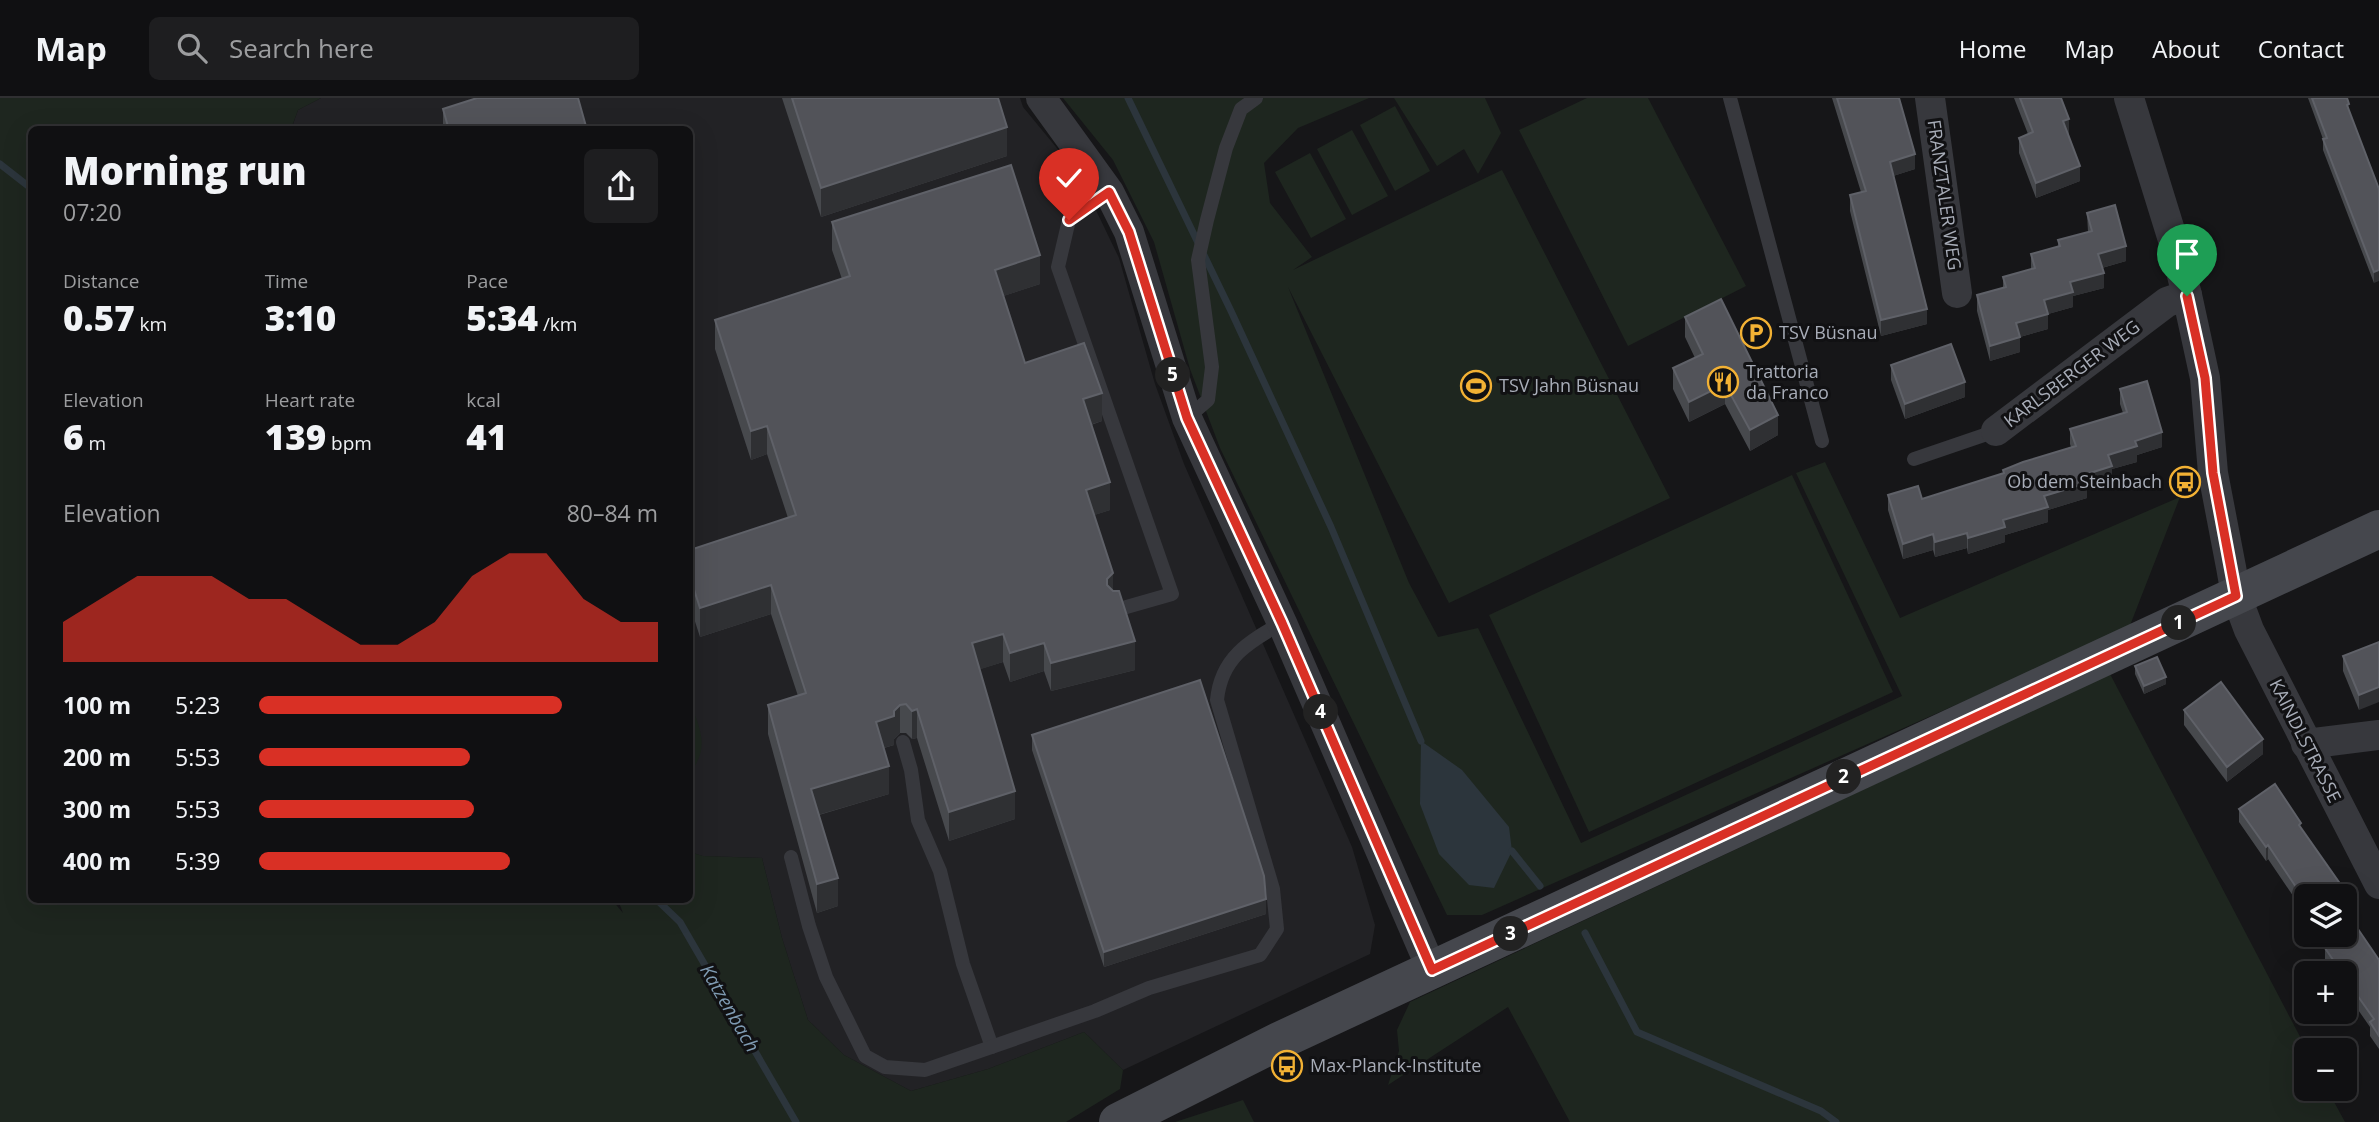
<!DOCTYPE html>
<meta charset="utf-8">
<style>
:root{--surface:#101012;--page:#1e1e20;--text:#f1f3f6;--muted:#9c9d9f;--line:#303032;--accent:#d93025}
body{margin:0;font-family:"Open Sans",sans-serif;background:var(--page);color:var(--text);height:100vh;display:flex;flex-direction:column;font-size:26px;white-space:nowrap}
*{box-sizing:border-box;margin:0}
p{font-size:23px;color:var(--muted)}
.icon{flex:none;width:38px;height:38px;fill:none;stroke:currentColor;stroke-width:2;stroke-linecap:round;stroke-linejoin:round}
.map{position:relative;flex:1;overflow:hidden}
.side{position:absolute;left:28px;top:28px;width:665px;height:777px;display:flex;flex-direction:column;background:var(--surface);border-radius:10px;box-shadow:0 7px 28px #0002,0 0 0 2px var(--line)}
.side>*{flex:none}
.fabs{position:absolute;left:2294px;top:786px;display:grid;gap:14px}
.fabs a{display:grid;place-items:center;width:63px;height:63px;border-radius:10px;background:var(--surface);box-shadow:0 7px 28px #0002,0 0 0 2px var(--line);font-size:35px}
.pin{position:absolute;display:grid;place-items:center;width:60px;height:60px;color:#fff;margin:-72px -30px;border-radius:50% 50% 50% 0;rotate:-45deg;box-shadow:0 0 7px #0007}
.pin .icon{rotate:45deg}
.km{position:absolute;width:35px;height:35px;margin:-18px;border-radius:50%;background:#222;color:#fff;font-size:19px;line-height:35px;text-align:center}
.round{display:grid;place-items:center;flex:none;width:74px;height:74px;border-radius:10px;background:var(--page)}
.overview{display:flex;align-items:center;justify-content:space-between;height:119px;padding:0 35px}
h1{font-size:38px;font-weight:800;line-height:52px}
.stats{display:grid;grid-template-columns:repeat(3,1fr);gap:10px;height:119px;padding:7px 35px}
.stats div{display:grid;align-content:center}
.stats b{font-size:35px;font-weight:800}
.stats small{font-size:19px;font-weight:400}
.stats p{font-size:19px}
.chart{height:196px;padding:14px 35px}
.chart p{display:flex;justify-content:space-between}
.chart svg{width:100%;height:126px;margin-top:7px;fill:var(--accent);opacity:.7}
ul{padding:0 35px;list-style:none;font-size:23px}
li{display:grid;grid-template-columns:112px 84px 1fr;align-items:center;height:52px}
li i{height:18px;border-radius:9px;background:var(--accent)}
header{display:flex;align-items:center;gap:42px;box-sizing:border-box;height:98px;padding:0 35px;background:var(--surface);border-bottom:2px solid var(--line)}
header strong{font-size:33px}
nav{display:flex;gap:38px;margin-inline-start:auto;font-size:24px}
.search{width:490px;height:63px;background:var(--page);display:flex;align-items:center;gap:18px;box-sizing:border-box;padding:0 24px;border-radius:10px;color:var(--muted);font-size:26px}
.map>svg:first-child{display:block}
</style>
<header>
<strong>Map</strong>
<div class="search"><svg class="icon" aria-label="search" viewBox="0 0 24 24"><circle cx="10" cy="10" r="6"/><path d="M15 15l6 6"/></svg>Search here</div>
<nav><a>Home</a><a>Map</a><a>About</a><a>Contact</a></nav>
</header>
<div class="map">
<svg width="2379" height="1024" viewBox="0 0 2379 1024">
<rect width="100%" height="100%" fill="#161618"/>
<!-- built -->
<polygon fill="#222225" points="321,0 1020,0 1023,9 1079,77 1119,160 1155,286 1184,366 1352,749 1375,827 1370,856 1123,972 1084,934 988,971 911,993 844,957 808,922 782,840 762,760 702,758 690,754 690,32 291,32 298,12"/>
<!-- green -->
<g fill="#1e261f">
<polygon points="0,0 321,0 298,12 291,31 32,32 32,802 612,802 623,815 618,802 690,802 690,754 703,758 762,760 782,840 808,922 844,957 911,993 988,971 1084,934 1123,972 1120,991 1066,1024 0,1024"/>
<polygon points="1063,0 1369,0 1298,30 1264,65 1270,105 1312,159 1293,172 1502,72 1670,400 1449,505 1288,189 1409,485 1438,539 1478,530 1581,745 1902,598 1796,375 1825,364 1900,520 2180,399 2129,530 1482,817 1447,817 1220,350 1190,271 1154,144 1113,62"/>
<polygon points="1394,0 1485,0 1501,35 1478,76 1464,51 1437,68"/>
<polygon points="1587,0 1648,0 1746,188 1628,248 1519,32"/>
<polygon points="1395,8 1430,73 1395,93 1360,27"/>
<polygon points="1352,32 1388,98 1352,117 1317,51"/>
<polygon points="1310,55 1346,121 1311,140 1275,74"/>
<polygon points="1792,377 1893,594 1589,734 1489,517"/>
<polygon points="2110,576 2307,952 2306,990 2327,991 2345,1024 1570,1024 1508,909 1388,987 1399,953 1397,932 1410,904"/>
<path d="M690,602c9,29 21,46 0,73z"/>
<polygon points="1243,1002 1254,1024 1175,1024 1237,1004"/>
</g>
<!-- water -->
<polygon fill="#2c353c" points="1421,643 1462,672 1509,729 1512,753 1494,790 1469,787 1439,756 1420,706"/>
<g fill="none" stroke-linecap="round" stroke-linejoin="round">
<!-- stream -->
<g stroke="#2c353c" stroke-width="7">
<polyline points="1128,0 1231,213 1331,429 1421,643"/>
<polyline points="0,66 32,91"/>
<polyline points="1512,753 1540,788"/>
<polyline points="657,802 680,824 796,1024"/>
<polyline points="1585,835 1637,934 1821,1013 1836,1024"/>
</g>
<!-- lane -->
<g stroke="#37383d" stroke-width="14">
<polyline points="1730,0 1822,343"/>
<polyline points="1109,94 1069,122 1058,169 1172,496 1116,512"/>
<polyline points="1187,320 1208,302 1212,269 1198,162 1207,122 1226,50 1241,11 1256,0"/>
<polyline points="1914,361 1996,333"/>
<polyline points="903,644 911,672 918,722 940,773 963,866 992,949"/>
<path d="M791,759l18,69 17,51 39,79 20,11 40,3 170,-59 54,-23 111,-33 17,-26 -4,-40 -56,-189c4,-42 31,-58 65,-77"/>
</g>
<!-- street -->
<g stroke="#37383d" stroke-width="30">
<polyline points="1041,0 1109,94 1129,134 1187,320 1282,525 1432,872"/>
<polyline points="1930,0 1957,195"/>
<polyline points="2129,0 2173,142 2187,197 2205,280 2213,375 2231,469 2236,497 2249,532 2379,786"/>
<polyline points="1996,333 2167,204 2187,197"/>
<polyline points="2306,646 2379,637"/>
</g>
<!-- secondary -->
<polyline stroke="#45474d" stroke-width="38" points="1118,1024 1279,943 2379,431"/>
</g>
<!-- wall -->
<g fill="#47494d">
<polygon points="782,0 998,0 1007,58 821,119"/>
<polygon points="1832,0 1899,0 1915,71 1893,78 1927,226 1881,238 1850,113 1850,97 1861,94"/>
<polygon points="2014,0 2061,0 2068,36 2080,83 2036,100 2019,55 2019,40 2028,36"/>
<polygon points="2308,0 2347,0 2349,13 2379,91 2374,185 2323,52 2323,41"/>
<polygon points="443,11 587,32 443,32"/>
<polygon points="2087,115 2126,163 2102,170 2104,190 2073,198 2073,209 2048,216 2048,231 2020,239 2020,254 1990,263 1977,213 1977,197 2003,190 2003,179 2031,171 2031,156 2058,149 2058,142 2088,134"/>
<polygon points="832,124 1040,186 1003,198 1025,265 1102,323 1091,327 1110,412 1094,417 1113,492 1135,572 1051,593 1044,573 1010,584 1003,564 980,571 1015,721 949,743 917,640 912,641 906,635 900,635 894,641 894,647 884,650 889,696 819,717 838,808 817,815 768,636 768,607 798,598 771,516 700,539 690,508 690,452 788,420 767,356 751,362 715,251 715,222 842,181 832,152"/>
<polygon points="1685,219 1778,337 1750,353 1725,306 1689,324 1673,291 1673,270 1695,260 1685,239"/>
<polygon points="1891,267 1965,299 1905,321 1891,282"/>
<polygon points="2120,291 2162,349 2137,357 2137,364 2112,371 2112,383 2087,391 2087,400 2048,412 2048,424 2005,437 2005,444 1968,456 1967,450 1935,459 1933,452 1903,461 1888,412 1888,397 1922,401 2003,376 2003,372 2071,349 2070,346 2070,331 2123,315 2120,306"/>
<polygon points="2379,544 2359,612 2343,573 2343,558"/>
<polygon points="2135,568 2166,586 2144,596 2135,576"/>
<polygon points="2184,612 2263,656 2227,684 2184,627"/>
<polygon points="1032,637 1266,816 1104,869 1032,652"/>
<polygon points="2239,711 2301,730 2348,810 2345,812 2306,798 2306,817 2268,761 2266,763 2239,724"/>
<polygon points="2320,836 2345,836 2379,862 2379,951 2370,938 2370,929 2345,893 2345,875 2332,875 2325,864 2325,850 2328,848"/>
</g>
<!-- shaded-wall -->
<g fill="#2f3033">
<polygon points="2069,21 2069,36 2063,38 2063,23"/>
<polygon points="1007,29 1007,58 821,119 821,90"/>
<polygon points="1915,56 1915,71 1890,79 1890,64"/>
<polygon points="2080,68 2080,83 2036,100 2036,85"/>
<polygon points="2126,148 2126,163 2098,171 2098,156"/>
<polygon points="1040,157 1040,186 995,201 995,172"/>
<polygon points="2379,172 2379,183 2374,185 2374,174"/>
<polygon points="2104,175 2104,190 2073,198 2073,209 2048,216 2048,231 2016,240 2016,225 2044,202 2070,184"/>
<polygon points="1927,211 1927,226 1881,238 1881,222"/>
<polygon points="2020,239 2020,254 1990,263 1990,248"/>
<polygon points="1965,284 1965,299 1905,321 1905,306"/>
<polygon points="1725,286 1725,306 1689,324 1689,304"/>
<polygon points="1102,295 1102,323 1083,329 1083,301"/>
<polygon points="1778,317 1778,337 1750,353 1750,332"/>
<polygon points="767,328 767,356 751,362 751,333"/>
<polygon points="2162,334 2162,349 2137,357 2137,364 2112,371 2112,383 2087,391 2087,400 2048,412 2048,424 2005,437 2005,444 1968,456 1968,440 2084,377 2108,357 2135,343"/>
<polygon points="1110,384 1110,412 1086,420 1086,392"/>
<polygon points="1967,435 1967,450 1935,459 1935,444"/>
<polygon points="1933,436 1933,452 1903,461 1903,446"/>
<polygon points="1113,475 1113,503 1107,509 1107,481"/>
<polygon points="771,487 771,516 700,539 700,510"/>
<polygon points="1003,536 1003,564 972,574 972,545"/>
<polygon points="1135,543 1135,572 1051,593 1051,565"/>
<polygon points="1044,545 1044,573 1010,584 1010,555"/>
<polygon points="2166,579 2166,586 2144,596 2144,588"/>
<polygon points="2379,589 2379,604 2359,612 2359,597"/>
<polygon points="900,607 900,635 894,641 894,647 876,652 876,624 894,613"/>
<polygon points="917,611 917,640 912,641 912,613"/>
<polygon points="2263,641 2263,656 2227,684 2227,669"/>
<polygon points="889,668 889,696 811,719 811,691"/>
<polygon points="1015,693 1015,721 949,743 949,714"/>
<polygon points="2268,747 2268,761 2266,763 2266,749"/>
<polygon points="838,780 838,808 817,815 817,786"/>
<polygon points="2348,797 2348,810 2345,812 2345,798"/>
<polygon points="1266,801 1266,816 1104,869 1104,854"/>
</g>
<!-- building -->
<g fill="#525359" stroke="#5f6168" stroke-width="2">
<polygon points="477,0 578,0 587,32 449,32 443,11"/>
<polygon points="792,0 998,0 1007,29 821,90"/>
<polygon points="1837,0 1899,0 1915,56 1890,64 1927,211 1881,222 1850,97 1866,93"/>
<polygon points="2020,0 2061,0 2069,21 2063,23 2080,68 2036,85 2019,40 2033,34"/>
<polygon points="2312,0 2347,0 2349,6 2347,7 2379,91 2379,172 2374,174 2323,41 2327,40"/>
<polygon points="1011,67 1040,157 995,172 1025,265 1084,245 1102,295 1083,301 1110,384 1086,392 1113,475 1107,481 1107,487 1113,493 1119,493 1135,543 1051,565 1044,545 1010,555 1003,536 972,545 1015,693 949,714 917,611 912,613 906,606 900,607 894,613 894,618 876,624 889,668 811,691 838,780 817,786 768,607 806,595 771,487 700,510 690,479 690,452 796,417 767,328 751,333 715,222 850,178 832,124"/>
<polygon points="2115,107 2126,148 2098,156 2104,175 2070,184 2073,194 2044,202 2048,216 2016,225 2020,239 1990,248 1977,197 2006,189 2003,179 2035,170 2031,156 2060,148 2058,142 2092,133 2087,115"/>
<polygon points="1721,201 1778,317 1750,332 1725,286 1689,304 1673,270 1703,256 1685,219"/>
<polygon points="1951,246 1965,284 1905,306 1891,267"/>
<polygon points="2147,283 2162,334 2135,343 2137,348 2108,357 2112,368 2084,377 2087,385 2044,398 2048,409 2003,422 2005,429 1968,440 1967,435 1935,444 1933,436 1903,446 1888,397 1918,388 1922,401 2004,375 2003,372 2023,364 2076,348 2070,331 2127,314 2120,291"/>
<polygon points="2379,544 2379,589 2359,597 2343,558"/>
<polygon points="2157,559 2166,579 2144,588 2135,568"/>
<polygon points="1200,582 1257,756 1264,778 1266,801 1104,854 1032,637"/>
<polygon points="2221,584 2263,641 2227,669 2184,612"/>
<polygon points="2275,686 2301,725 2299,727 2348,797 2345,798 2306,798 2306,804 2268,747 2266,749 2239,711"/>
<polygon points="2345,812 2379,862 2379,938 2370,924 2374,921 2345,880 2345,875 2342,875 2325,850 2334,844 2329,836 2345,836"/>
</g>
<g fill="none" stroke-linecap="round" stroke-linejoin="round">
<!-- route casing -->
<g stroke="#fff" stroke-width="14">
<polyline id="route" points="1069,122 1109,94 1129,134 1187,320 1282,525 1432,872 2236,498 2213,375 2205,280 2187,198"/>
</g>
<!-- route -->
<use href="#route" stroke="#d93025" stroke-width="9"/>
</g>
<!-- icons -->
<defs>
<g id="parking-ring" transform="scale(1.575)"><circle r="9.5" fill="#111113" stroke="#f2b134" stroke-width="1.5"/><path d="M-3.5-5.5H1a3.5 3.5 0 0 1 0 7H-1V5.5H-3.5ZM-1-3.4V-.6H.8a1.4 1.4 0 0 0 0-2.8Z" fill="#f2b134"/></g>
<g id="restaurant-ring" transform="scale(1.575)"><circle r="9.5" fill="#111113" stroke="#f2b134" stroke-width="1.5"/><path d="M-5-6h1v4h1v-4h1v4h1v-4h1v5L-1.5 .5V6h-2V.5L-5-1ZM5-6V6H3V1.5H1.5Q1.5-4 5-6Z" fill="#f2b134"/></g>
<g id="stadium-ring" transform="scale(1.575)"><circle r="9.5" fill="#111113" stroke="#f2b134" stroke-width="1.5"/><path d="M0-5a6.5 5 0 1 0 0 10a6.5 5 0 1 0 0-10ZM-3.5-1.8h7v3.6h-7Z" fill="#f2b134"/></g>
<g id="bus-ring" transform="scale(1.575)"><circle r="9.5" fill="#111113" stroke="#f2b134" stroke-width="1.5"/><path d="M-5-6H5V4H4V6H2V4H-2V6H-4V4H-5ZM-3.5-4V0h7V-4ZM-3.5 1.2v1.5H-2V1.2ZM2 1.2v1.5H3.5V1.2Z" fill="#f2b134"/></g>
</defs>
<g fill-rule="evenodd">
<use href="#parking-ring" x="1756" y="235"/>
<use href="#restaurant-ring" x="1723" y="284"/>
<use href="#stadium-ring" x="1476" y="288"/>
<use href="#bus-ring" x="2185" y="384"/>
<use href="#bus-ring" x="1287" y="968"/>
</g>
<g text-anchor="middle" stroke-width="6" stroke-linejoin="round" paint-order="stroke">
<!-- street labels -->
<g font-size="18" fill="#a8adb8" stroke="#111113">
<text transform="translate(1944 97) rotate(82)" y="6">FRANZTALER WEG</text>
<text transform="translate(2072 276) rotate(-37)" y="6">KARLSBERGER WEG</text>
<text transform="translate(2305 643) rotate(63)" y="6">KAINDLSTRASSE</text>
</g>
<!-- poi labels -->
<g font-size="18" fill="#a8adb8" stroke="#111113" text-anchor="start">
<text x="1779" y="241">TSV Büsnau</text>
<text x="1746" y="280">Trattoria<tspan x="1746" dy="21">da Franco</tspan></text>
<text x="1499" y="294">TSV Jahn Büsnau</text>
<text x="2162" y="390" text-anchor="end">Ob dem Steinbach</text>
<text x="1310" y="974">Max-Planck-Institute</text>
</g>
<!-- water labels -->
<g font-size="19" font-style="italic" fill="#7f9bb3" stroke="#111113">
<text transform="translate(730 910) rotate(60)" y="7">Katzenbach</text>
</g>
</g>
</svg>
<div class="fabs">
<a><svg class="icon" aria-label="layers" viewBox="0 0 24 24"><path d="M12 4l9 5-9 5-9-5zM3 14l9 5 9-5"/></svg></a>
<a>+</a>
<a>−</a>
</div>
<div class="pin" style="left:2187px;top:198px;background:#1e9e55"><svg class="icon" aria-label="arrive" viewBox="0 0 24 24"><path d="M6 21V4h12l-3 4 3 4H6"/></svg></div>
<div class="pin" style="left:1069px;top:122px;background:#d93025"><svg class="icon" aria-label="check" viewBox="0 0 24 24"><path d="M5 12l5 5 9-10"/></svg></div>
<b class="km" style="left:2179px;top:525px">1</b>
<b class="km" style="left:1844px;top:679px">2</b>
<b class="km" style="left:1511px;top:836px">3</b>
<b class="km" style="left:1321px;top:614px">4</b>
<b class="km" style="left:1173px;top:277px">5</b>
<section class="side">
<div class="overview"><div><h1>Morning run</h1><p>07:20</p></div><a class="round"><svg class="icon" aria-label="share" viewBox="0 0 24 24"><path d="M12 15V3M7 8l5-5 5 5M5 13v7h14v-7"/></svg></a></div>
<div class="stats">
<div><p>Distance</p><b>0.57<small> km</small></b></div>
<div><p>Time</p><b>3:10</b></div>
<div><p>Pace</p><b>5:34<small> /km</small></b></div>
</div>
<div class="stats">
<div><p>Elevation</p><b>6<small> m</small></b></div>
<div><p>Heart rate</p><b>139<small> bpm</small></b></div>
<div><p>kcal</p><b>41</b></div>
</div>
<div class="chart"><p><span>Elevation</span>80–84 m</p>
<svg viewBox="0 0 160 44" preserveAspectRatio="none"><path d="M0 44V30L10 22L20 14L30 14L40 14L50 22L60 22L70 30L80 38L90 38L100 30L110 14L120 6L130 6L140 22L150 30L160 30V44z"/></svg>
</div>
<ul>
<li><b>100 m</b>5:23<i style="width:76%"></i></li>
<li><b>200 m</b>5:53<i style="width:53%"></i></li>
<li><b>300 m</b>5:53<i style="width:54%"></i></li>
<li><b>400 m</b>5:39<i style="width:63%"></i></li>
</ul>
</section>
</div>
